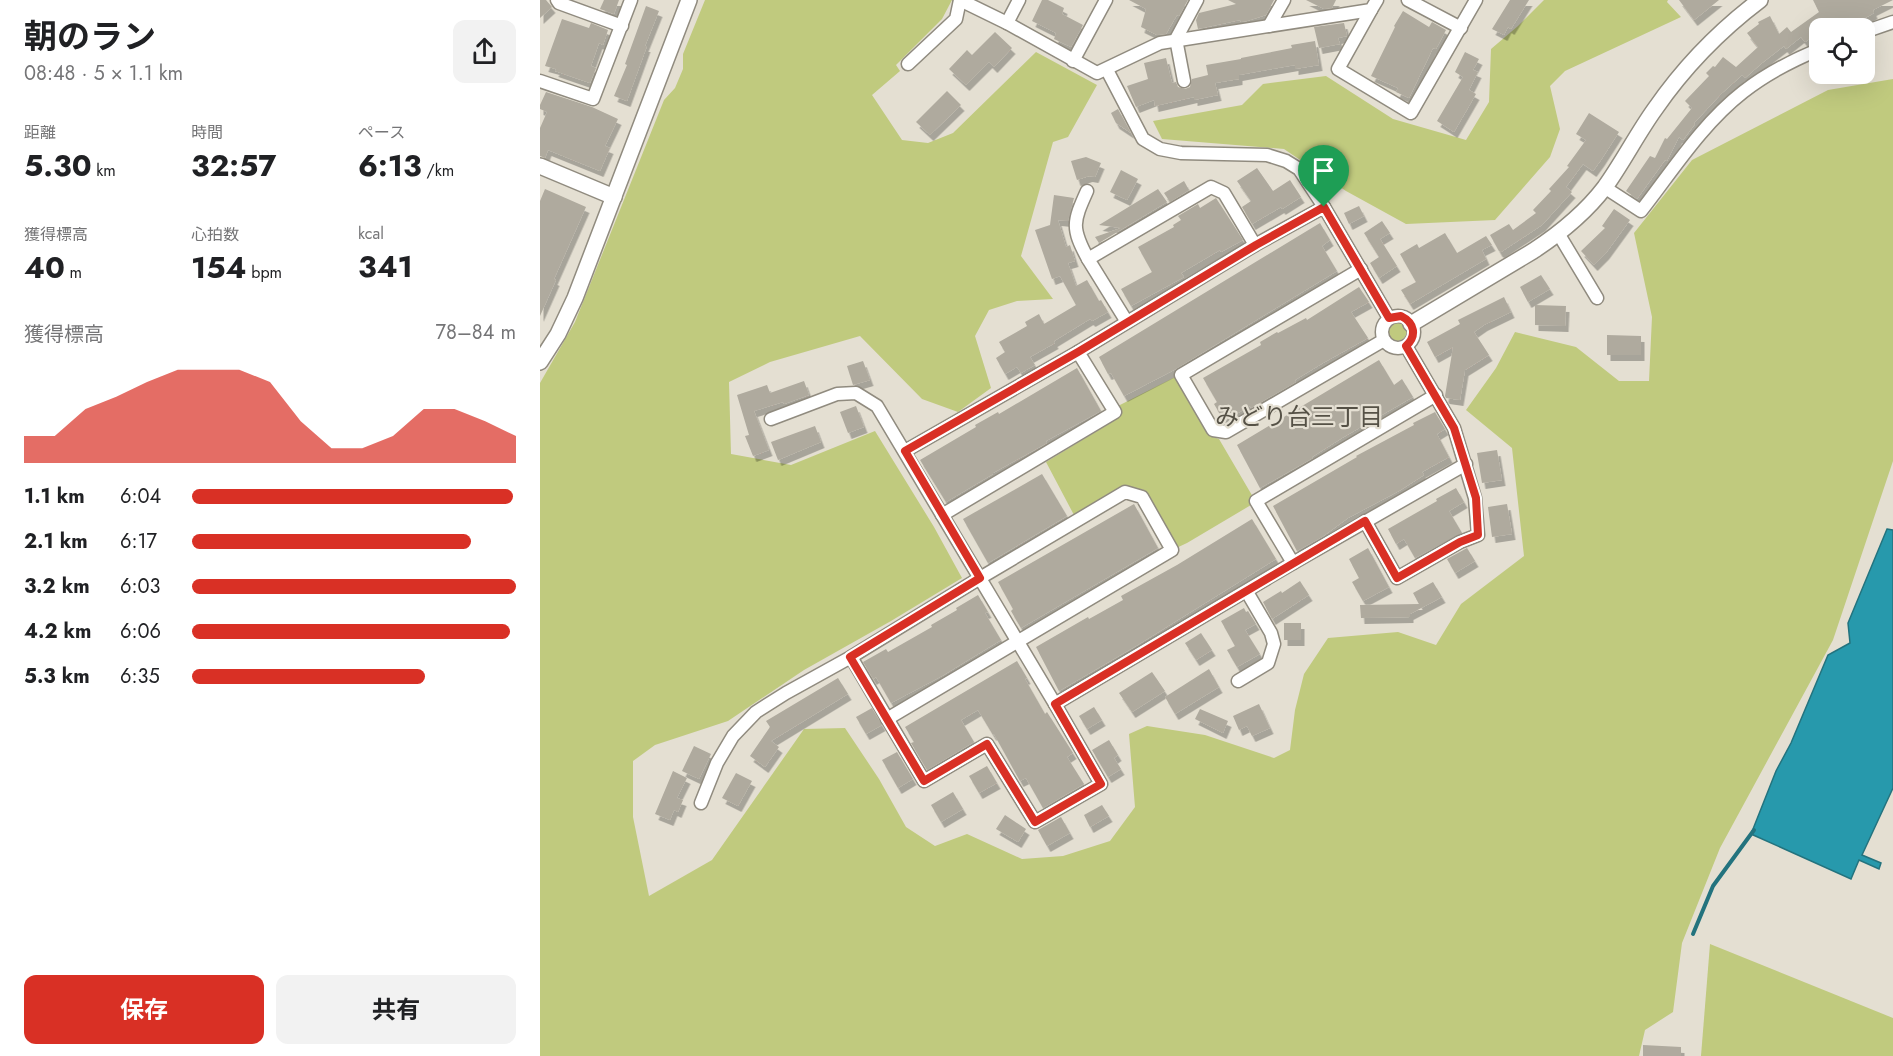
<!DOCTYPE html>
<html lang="ja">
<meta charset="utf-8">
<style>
:root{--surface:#fff;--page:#f2f2f2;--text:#202124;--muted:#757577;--accent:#d93025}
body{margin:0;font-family:Jost,"Noto Sans JP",sans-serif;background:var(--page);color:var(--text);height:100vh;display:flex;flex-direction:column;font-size:22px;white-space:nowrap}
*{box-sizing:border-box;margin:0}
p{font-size:20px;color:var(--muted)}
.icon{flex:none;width:33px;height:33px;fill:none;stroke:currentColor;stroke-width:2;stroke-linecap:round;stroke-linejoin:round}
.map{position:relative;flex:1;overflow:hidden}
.sheet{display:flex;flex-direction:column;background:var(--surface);width:540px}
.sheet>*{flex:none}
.fabs{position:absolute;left:1269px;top:18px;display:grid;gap:12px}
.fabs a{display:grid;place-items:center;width:66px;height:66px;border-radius:12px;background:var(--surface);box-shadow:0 6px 24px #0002;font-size:30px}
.pin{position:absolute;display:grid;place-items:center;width:51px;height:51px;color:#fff;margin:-62px -26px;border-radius:50% 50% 50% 0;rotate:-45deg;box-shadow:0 0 6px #0007}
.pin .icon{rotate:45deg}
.round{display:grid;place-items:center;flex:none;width:63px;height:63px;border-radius:12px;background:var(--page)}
.overview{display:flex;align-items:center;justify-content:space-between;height:102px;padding:0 24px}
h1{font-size:33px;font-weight:700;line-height:45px}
.figures{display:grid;grid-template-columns:repeat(3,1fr);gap:9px;height:102px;padding:6px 24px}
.figures div{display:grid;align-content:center}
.figures b{font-size:30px;font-weight:700}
.figures small{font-size:16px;font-weight:400}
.figures p{font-size:16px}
.chart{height:168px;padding:12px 24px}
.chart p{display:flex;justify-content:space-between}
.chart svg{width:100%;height:108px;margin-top:6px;fill:var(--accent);opacity:.7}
.cta{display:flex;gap:12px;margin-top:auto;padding:12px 24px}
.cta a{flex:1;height:69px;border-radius:12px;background:var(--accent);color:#fff;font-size:24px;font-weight:700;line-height:69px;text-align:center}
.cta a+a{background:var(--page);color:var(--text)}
ul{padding:0 24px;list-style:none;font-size:20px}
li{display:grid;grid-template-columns:96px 72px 1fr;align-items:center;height:45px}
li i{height:15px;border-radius:8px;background:var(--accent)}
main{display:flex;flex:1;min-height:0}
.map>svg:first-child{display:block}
</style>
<main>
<section class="sheet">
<div class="overview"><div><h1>朝のラン</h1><p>08:48 · 5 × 1.1 km</p></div><a class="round"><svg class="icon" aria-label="share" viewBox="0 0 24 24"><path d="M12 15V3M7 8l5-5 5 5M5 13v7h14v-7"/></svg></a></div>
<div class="figures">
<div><p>距離</p><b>5.30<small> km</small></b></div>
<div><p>時間</p><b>32:57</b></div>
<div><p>ペース</p><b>6:13<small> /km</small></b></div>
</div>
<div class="figures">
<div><p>獲得標高</p><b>40<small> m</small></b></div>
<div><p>心拍数</p><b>154<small> bpm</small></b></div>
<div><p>kcal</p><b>341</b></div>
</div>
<div class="chart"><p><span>獲得標高</span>78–84 m</p>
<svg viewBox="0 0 160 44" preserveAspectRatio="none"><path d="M0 44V33L10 33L20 22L30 17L40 11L50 6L60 6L70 6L80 11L90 27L100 38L110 38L120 33L130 22L140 22L150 27L160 33V44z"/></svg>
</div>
<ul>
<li><b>1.1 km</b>6:04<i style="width:99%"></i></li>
<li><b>2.1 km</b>6:17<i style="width:86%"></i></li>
<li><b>3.2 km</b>6:03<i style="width:100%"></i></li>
<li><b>4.2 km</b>6:06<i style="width:98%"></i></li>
<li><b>5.3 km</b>6:35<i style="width:72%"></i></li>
</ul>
<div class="cta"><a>保存</a><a>共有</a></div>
</section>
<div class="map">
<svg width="1353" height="1056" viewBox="0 0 1353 1056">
<defs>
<filter id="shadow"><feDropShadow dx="3.5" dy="6" stdDeviation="0" flood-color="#0004"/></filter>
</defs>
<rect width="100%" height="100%" fill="#e4dfd2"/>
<!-- green -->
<g fill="#c0ca7e">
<polygon points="165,0 412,0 402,19 356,65 360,71 332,95 362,140 388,143 413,133 496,52 557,85 528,137 513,142 481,256 513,299 477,301 449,310 435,336 451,388 418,412 382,399 320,336 230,362 189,382 191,454 251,465 335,431 394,527 422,578 351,621 264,670 188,721 115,745 93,761 93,817 109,896 172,860 264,729 305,728 339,779 366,827 395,846 427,834 482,859 523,856 570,841 595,807 589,734 607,726 665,735 734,758 750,750 755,710 764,674 788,638 858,632 896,645 921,604 984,556 972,448 926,410 956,368 975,332 1036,347 1079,381 1109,381 1112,317 1094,233 1152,160 1288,90 1353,79 1353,461 1293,640 1180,848 1142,943 1133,1012 1105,1030 1099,1056 0,1056 0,383 35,322 124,100 135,88 143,69 143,54"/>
<polygon points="1004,0 1128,0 1127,2 1141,17 1025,71 1010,86 1020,129 1010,157 955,220 866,224 806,191 744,149 622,139 613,121 702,105 723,84 786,76 853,119 926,140 949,102 951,49 978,26"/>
<circle cx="857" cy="331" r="10"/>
<polygon points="635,377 670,436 679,439 713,497 711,505 647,543 632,550 636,545 604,490 585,486 534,515 506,462 575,420 578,406"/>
<polygon points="1170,944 1353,1018 1353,1056 1161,1056"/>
</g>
<!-- water -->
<polygon fill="#2799ac" stroke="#23737e" stroke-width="1.5" points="1347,529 1353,530 1353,788 1322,855 1341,863 1339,869 1319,860 1311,879 1211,834 1236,771 1251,743 1288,655 1310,643 1308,623"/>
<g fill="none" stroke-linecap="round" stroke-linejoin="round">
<!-- stream -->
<polyline stroke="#23737e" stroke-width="4" points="1153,934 1173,886 1214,830"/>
</g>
<!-- building -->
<g fill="#afaa9e" filter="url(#shadow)">
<polygon points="0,0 6,0 12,7 0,18"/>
<polygon points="64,0 79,0 74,14 60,9"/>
<polygon points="502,0 508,0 524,8 522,14 543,25 531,47 514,39 516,33 492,21"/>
<polygon points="589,0 648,0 639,16 637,15 626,34 617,35 601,27 606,9"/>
<polygon points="688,0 734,0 726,15 707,21 701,22 700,20 658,29 656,20 659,13 696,4"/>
<polygon points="766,0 796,0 792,8 784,9"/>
<polygon points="970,0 989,0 971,29 968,27 964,35 952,29"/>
<polygon points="1139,0 1179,0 1154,20"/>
<polygon points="1273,0 1353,0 1333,10 1334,13 1318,22 1317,20 1301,28 1280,28 1280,32 1265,42 1261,37 1246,49 1244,46 1222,63 1205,78 1202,75 1181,94 1154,123 1155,124 1143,140 1139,137 1127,161 1125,160 1097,199 1086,191 1110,156 1115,158 1125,138 1127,139 1152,108 1145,101 1169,76 1166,73 1173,66 1175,67 1183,57 1196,67 1218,47 1207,33 1219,24 1218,22 1230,16 1239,34 1247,27 1251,32 1279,12"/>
<polygon points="106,6 119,11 105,46 107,46 87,101 74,96 87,65 85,64"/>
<polygon points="863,11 889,27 892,22 906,30 896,49 893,48 869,98 856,92 858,88 831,76 855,27 854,26"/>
<polygon points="22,19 49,28 51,23 68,30 63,45 59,43 51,66 56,68 50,83 15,71 16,69 5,66"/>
<polygon points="804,23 807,36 798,38 800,44 779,48 774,27"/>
<polygon points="455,32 472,48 454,67 449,62 426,85 409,69 427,50 432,55"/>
<polygon points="775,41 779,65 755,69 755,65 699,75 699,79 675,83 678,95 654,100 654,97 615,106 614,100 596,107 587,86 608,79 604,63 626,58 632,83 636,82 638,87 645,89 650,87 652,79 668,75 666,65 701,59 701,58 752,48 751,45"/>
<polygon points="925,52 939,59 933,70 938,72 929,90 936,94 914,132 897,121 923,77 915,72"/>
<polygon points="407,91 421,105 390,135 376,122"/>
<polygon points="6,92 52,107 78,119 65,146 70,148 60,171 8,150 5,158 0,156 0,128 7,112 0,109 0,105"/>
<polygon points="578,109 591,133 576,123 571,113"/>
<polygon points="1049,113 1079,132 1061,160 1053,171 1043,164 1026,187 1032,192 1002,225 961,252 959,251 950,235 969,224 973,230 996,213 993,210 1011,191 1009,189 1029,167 1027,166 1046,140 1036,134"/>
<polygon points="546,157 561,163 555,177 549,176 537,180 531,161"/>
<polygon points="717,168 733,191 750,180 761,197 742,209 741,207 712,224 702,207 711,201 697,181"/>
<polygon points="581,170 598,179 587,200 570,192"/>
<polygon points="644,181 649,190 630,202 624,193"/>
<polygon points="5,189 46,207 14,279 16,280 0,316 0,201"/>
<polygon points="618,189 627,202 559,243 555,237 581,228 559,225"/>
<polygon points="514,195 534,198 528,221 518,220 526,247 530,245 535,261 528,263 536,286 547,280 559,301 561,300 568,312 552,321 550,319 514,341 515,343 490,357 495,365 481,373 477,367 465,374 456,358 465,352 459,342 487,326 485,322 499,314 504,324 536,305 520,276 512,279 495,230 510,225"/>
<polygon points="676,198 703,240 681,252 680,250 641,273 644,277 591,306 581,289 612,272 598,247 634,227 633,225 641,220 638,216 658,204 660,208"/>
<polygon points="819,206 824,216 809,224 804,213"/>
<polygon points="1074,209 1090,220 1066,253 1054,265 1041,251 1065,228 1062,226"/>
<polygon points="842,221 850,233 840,239 857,266 839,278 830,263 839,257 824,233"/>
<polygon points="780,223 790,240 782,246 797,271 634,370 584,396 571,373 568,374 559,357"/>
<polygon points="905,233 917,253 946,236 952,245 942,250 946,259 870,304 861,290 876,282 860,254 877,244 879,248"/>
<polygon points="1001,275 1010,289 988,302 980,287"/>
<polygon points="819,287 829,302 811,312 828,338 783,363 755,380 756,382 711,408 710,406 684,421 674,404 677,402 663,378 721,345 720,342 737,332 738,333 766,318 767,320"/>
<polygon points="964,297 971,312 944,325 934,332 949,355 925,370 920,400 906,398 905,396 913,347 895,357 887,342 920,324 918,320"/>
<polygon points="995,305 1026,306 1025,326 995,325"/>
<polygon points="1067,335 1101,336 1101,355 1067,355"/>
<polygon points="839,360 854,385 862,379 873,397 802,438 772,457 773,458 720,488 697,445"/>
<polygon points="323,361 330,380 313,385 307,366"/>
<polygon points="537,368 561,411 506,441 507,443 453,473 453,474 406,502 380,460 436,427 435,425 458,412 459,414"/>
<polygon points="264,381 269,395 244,404 243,402 214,411 229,450 213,456 205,436 209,435 197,395 227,385 230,393"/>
<polygon points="316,406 324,427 308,433 300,412"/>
<polygon points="895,412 905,429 897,434 909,457 882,472 884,475 859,491 808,518 782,537 757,551 733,506 817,457 816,456 874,425 873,423"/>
<polygon points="275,426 281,442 238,460 231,442"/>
<polygon points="957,450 962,480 942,483 937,453"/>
<polygon points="502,474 527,516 448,563 423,519"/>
<polygon points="916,488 924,502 909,511 922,533 875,558 864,539 856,544 848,529 897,501 896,499"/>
<polygon points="594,504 618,548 481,628 471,611 473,609 458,582"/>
<polygon points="967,504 972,534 952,537 948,507"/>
<polygon points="712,519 736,559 596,646 519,691 496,647 548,617 549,619 583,600 581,596 637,565"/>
<polygon points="828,548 849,587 823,601 812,582 819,578 809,559"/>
<polygon points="927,548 935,561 915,573 907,559"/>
<polygon points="760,581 769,595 732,619 723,602 741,591 742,593"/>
<polygon points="893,582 902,597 870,614 870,617 821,618 820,605 879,604 873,593"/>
<polygon points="438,595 448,612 445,613 461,640 402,676 351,703 336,677 333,679 323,662 346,649 348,652 392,627 391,625 417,610 416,608"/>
<polygon points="704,608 706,612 708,611 716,624 705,630 720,654 697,667 687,650 695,646 681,621"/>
<rect x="744" y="623" width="17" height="17"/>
<polygon points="661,633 672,650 656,660 645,643"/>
<polygon points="477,661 487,678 485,679 505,714 507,712 533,753 527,757 544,784 503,808 486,778 480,781 454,734 453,735 438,710 421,720 434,742 387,770 371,743 374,742 365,727"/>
<polygon points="669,669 679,687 635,714 625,697"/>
<polygon points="612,672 625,691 592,712 579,693"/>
<polygon points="298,678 308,694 231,741 239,747 225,767 210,756 230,727 226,721"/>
<polygon points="719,704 730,728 712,736 707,726 699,730 693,716"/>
<polygon points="554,707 562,720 547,729 539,716"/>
<polygon points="332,708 342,725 326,734 316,717"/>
<polygon points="660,709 688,721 683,733 655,719"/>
<polygon points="569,740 578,755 574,758 581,769 568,777 552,750"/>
<polygon points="154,746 171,754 159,779 142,771"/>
<polygon points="357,752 373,779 358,788 342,760"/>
<polygon points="447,766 457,783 439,793 429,776"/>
<polygon points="133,771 147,778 137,798 143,800 138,812 134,810 130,820 115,814"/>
<polygon points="196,773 212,781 198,806 182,798"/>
<polygon points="413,792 423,809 401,822 391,805"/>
<polygon points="562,805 569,816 550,827 544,815"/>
<polygon points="465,815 486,829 478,842 456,829"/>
<polygon points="521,817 530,833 507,846 498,830"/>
<polygon points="1103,1045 1141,1047 1141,1056 1103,1056"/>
</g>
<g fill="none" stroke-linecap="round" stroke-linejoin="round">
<!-- minor casing -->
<g stroke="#908b7f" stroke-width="15">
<g id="minor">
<polyline points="17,0 19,3 82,26"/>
<polyline points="420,0 467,23 557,73 620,43 831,10 837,0"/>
<polyline points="868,0 921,28"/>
<polyline points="831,10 798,69 871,113 936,0"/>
<polyline points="467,23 479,0"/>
<polyline points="729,26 744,0"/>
<polyline points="1324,32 1353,22"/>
<polyline points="533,61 566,0"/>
<polyline points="368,64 416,19 420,0"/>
<polyline points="567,70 603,139 620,149 641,153 727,155 746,161 759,169 784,207 849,318"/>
<polyline points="0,81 53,99 91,0"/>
<polyline points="644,81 636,39 657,0"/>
<path d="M1064,187l37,24c32,-41 61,-87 102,-119 23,-18 50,-32 77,-43"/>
<path d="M547,191c-14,31 -16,37 1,68"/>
<polyline points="1018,233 1057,298"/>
<polyline points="821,269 641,375 673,430 686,432 844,340"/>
<circle cx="858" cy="332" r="16"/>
<polyline points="587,322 548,259 671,187 684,193 715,245"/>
<polyline points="231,419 297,394 316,393 337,406 515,704 561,784 495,822 447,744 384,781 311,657"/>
<polyline points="365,451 538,352 715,245 784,207"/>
<polyline points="402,515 575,412 538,352"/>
<polyline points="825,521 857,578 920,542 938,535 935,498 914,428 866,346"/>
<polyline points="753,563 716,501 896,395"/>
<polyline points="698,681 728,663 734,644 731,633 707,592"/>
<polyline points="515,704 753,563 926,464"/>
<polyline points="161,803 177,763 193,736 216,712 246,693 311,657 440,578 585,492 602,497 632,550 347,719"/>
</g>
</g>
<!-- tertiary casing -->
<g stroke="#908b7f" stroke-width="18">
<g id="tertiary">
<polyline points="0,166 74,197"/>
<path d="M871,324l122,-73c26,-17 53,-39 72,-64 18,-25 32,-53 50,-78 29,-42 64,-78 105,-109"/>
<polyline points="0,362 18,334 35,298 149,0"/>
</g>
</g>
<!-- minor -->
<use href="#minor" stroke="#fff" stroke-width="12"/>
<!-- tertiary -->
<use href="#tertiary" stroke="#fff" stroke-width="15"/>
</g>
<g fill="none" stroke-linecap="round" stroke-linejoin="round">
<!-- route casing -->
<g stroke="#fff" stroke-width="12">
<path id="route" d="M784,207l65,111 12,-2c14,7 16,20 5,30l48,82 22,70 2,37 -18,7 -63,36 -32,-57 -310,183 46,80 -66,38 -48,-78 -63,37 -74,-124 130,-79 -75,-127 173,-99 178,-107z"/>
</g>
<!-- route -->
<use href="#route" stroke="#d93025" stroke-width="8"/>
</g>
<g text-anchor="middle" stroke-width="4.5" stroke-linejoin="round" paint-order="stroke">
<!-- neighbourhood labels -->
<g font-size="24" fill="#555146" stroke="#e4dfd2">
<text x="759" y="425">みどり台三丁目</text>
</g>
</g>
</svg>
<div class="fabs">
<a><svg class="icon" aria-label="locate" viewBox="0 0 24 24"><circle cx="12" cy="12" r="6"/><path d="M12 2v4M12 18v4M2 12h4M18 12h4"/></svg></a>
</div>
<div class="pin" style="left:784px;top:207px;background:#1e9e55"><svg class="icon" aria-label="arrive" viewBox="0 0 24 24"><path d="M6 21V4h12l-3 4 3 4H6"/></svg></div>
</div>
</main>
